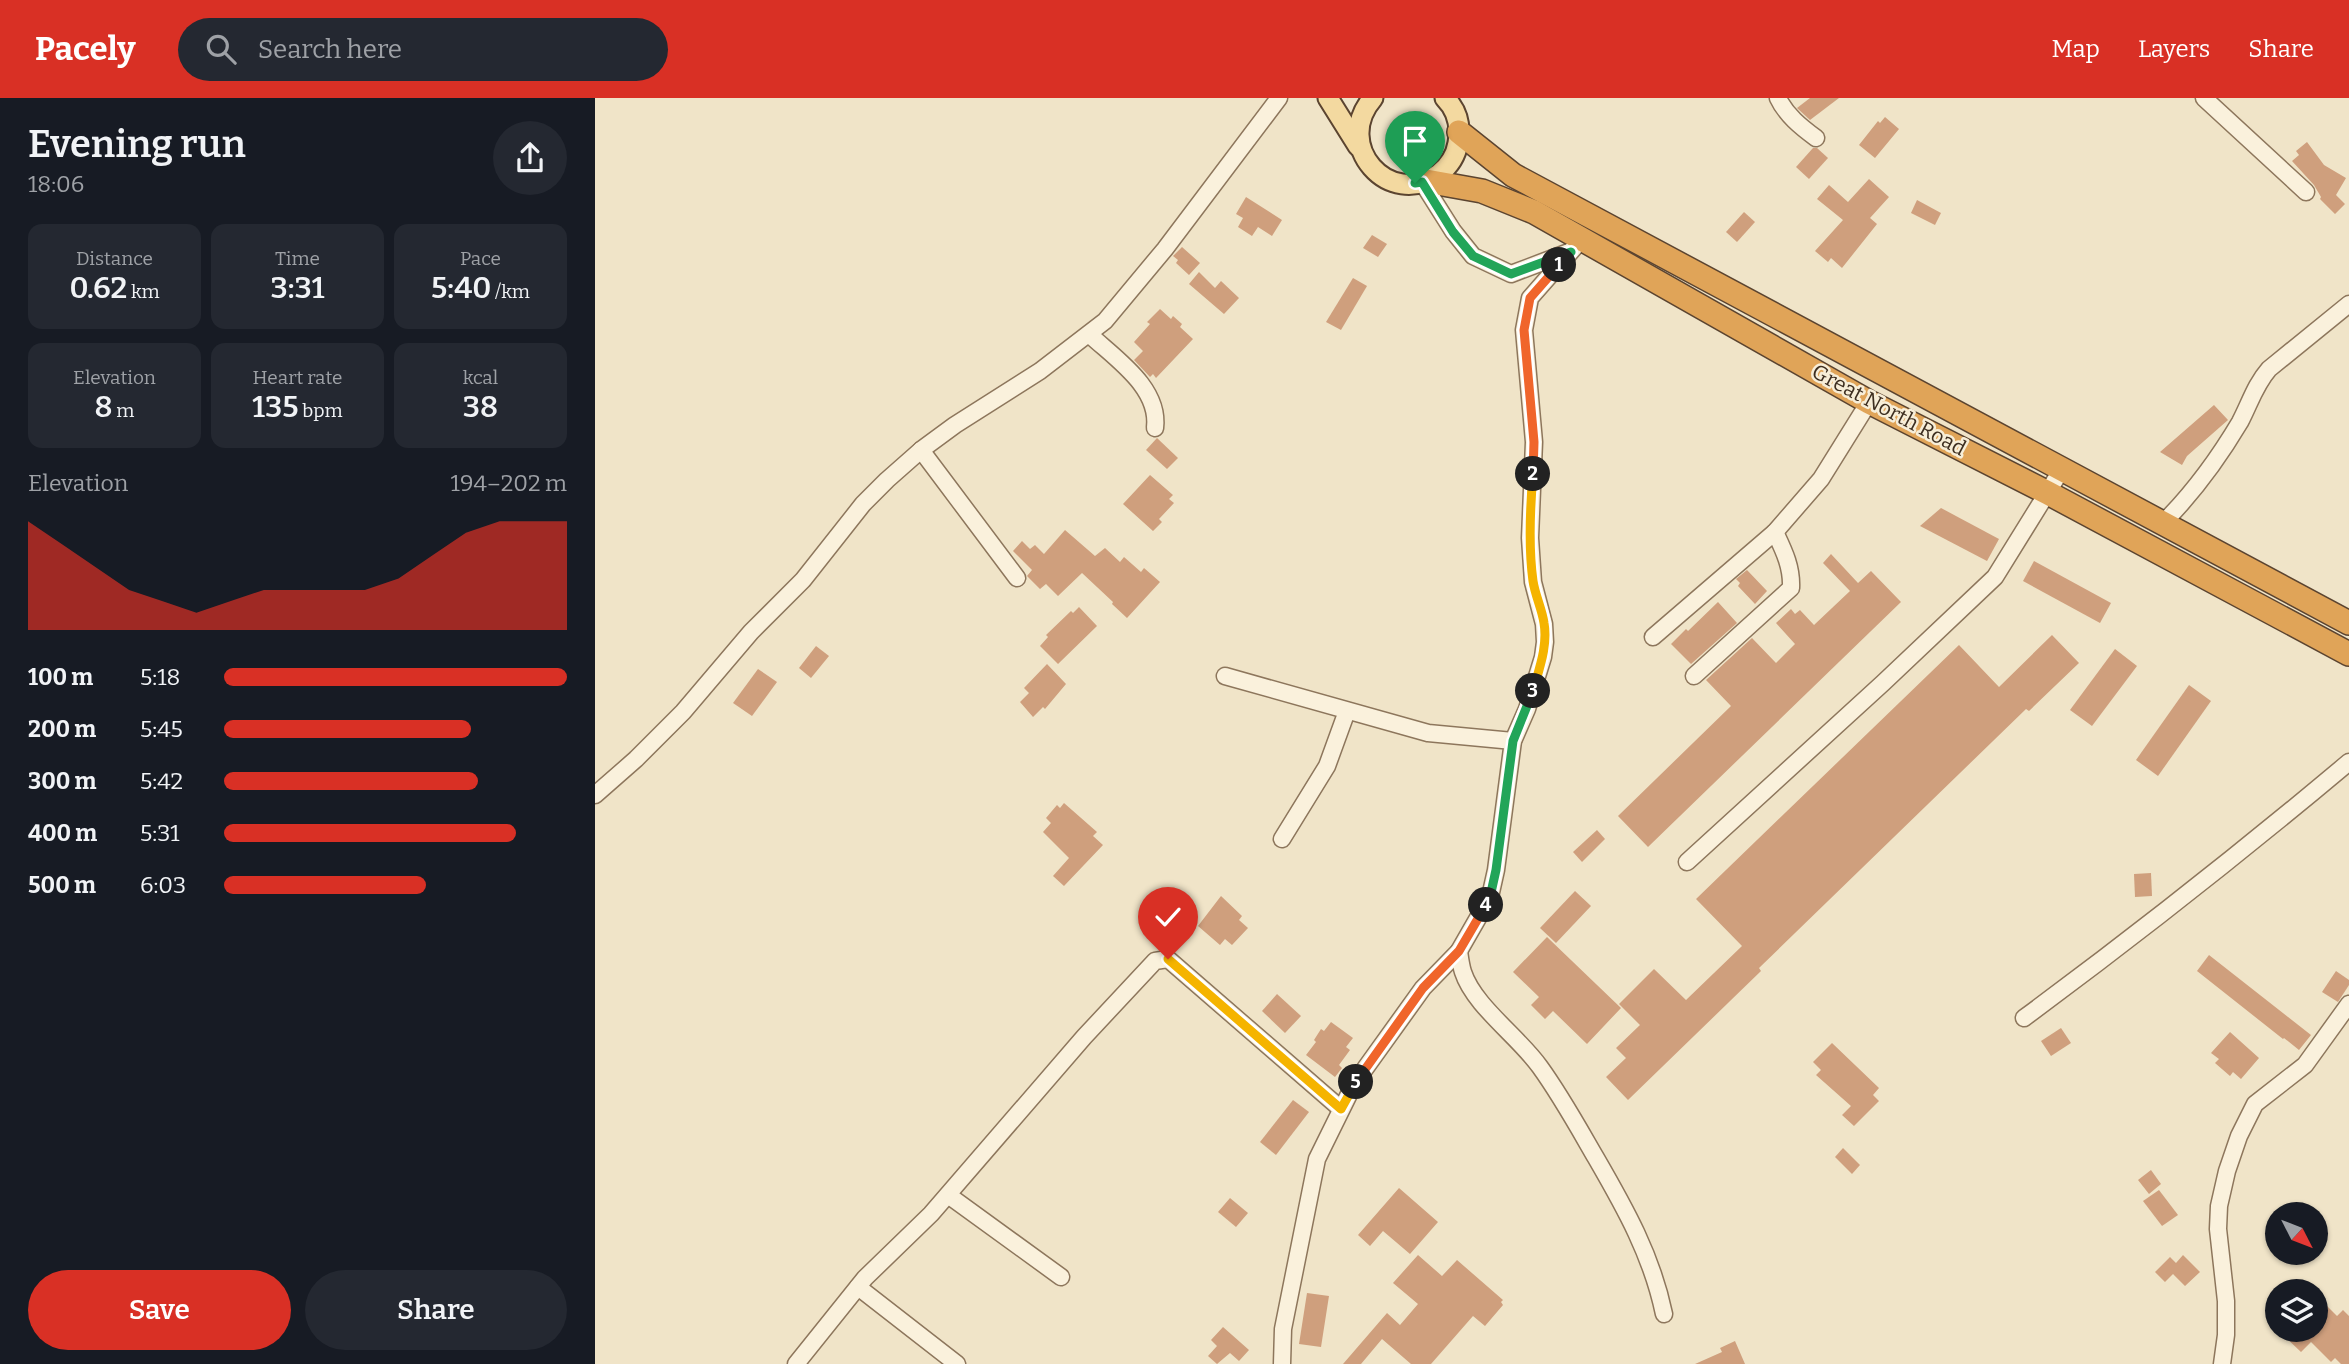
<!DOCTYPE html>
<meta charset="utf-8">
<style>
:root{--surface:#171b24;--page:#242831;--text:#f1f3f6;--muted:#9ea1a6;--accent:#d93025}
body{margin:0;font-family:Bitter,serif;background:var(--page);color:var(--text);height:100vh;display:flex;flex-direction:column;font-size:26px;white-space:nowrap}
*{box-sizing:border-box;margin:0}
p{font-size:23px;color:var(--muted)}
.icon{flex:none;width:38px;height:38px;fill:none;stroke:currentColor;stroke-width:2;stroke-linecap:round;stroke-linejoin:round}
.map{position:relative;flex:1;overflow:hidden}
.details{display:flex;flex-direction:column;background:var(--surface);width:595px}
.details>*{flex:none}
.needle{width:46px;rotate:132deg}
.buttons{position:absolute;left:1670px;top:1104px;display:grid;gap:14px}
.buttons a{display:grid;place-items:center;width:63px;height:63px;border-radius:50%;background:var(--surface);box-shadow:0 2px 5px #0004;font-size:35px}
.pin{position:absolute;display:grid;place-items:center;width:60px;height:60px;color:#fff;margin:-72px -30px;border-radius:50% 50% 50% 0;rotate:-45deg;box-shadow:0 0 7px #0007}
.pin .icon{rotate:45deg}
.km{position:absolute;width:35px;height:35px;margin:-18px;border-radius:50%;background:#222;color:#fff;font-size:19px;line-height:35px;text-align:center}
.round{display:grid;place-items:center;flex:none;width:74px;height:74px;border-radius:37px;background:var(--page)}
.head{display:flex;align-items:center;justify-content:space-between;height:119px;padding:0 28px}
h1{font-size:38px;font-weight:600;line-height:52px}
.stats{display:grid;grid-template-columns:repeat(3,1fr);gap:10px;height:119px;padding:7px 28px}
.stats div{display:grid;align-content:center;border-radius:14px;background:var(--page);text-align:center}
.stats b{font-size:30px;font-weight:600}
.stats small{font-size:19px;font-weight:400}
.stats p{font-size:19px}
.chart{height:196px;padding:14px 28px}
.chart p{display:flex;justify-content:space-between}
.chart svg{width:100%;height:126px;margin-top:7px;fill:var(--accent);opacity:.7}
.action{display:flex;gap:14px;margin-top:auto;padding:14px 28px}
.action a{flex:1;height:80px;border-radius:42px;background:var(--accent);color:#fff;font-size:28px;font-weight:600;line-height:80px;text-align:center}
.action a+a{background:var(--page);color:var(--text)}
ul{padding:0 28px;list-style:none;font-size:23px}
li{display:grid;grid-template-columns:112px 84px 1fr;align-items:center;height:52px}
li i{height:18px;border-radius:9px;background:var(--accent)}
header{display:flex;align-items:center;gap:42px;box-sizing:border-box;height:98px;padding:0 35px;background:var(--accent);color:#fff}
header strong{font-size:33px}
nav{display:flex;gap:38px;margin-inline-start:auto;font-size:24px}
.search{width:490px;height:63px;background:var(--page);display:flex;align-items:center;gap:18px;box-sizing:border-box;padding:0 24px;border-radius:38px;color:var(--muted);font-size:26px}
main{display:flex;flex:1;min-height:0}
.map>svg:first-child{display:block}
</style>
<header>
<strong>Pacely</strong>
<div class="search"><svg class="icon" aria-label="search" viewBox="0 0 24 24"><circle cx="10" cy="10" r="6"/><path d="M15 15l6 6"/></svg>Search here</div>
<nav><a>Map</a><a>Layers</a><a>Share</a></nav>
</header>
<main>
<section class="details">
<div class="head"><div><h1>Evening run</h1><p>18:06</p></div><a class="round"><svg class="icon" aria-label="share" viewBox="0 0 24 24"><path d="M12 15V3M7 8l5-5 5 5M5 13v7h14v-7"/></svg></a></div>
<div class="stats">
<div><p>Distance</p><b>0.62<small> km</small></b></div>
<div><p>Time</p><b>3:31</b></div>
<div><p>Pace</p><b>5:40<small> /km</small></b></div>
</div>
<div class="stats">
<div><p>Elevation</p><b>8<small> m</small></b></div>
<div><p>Heart rate</p><b>135<small> bpm</small></b></div>
<div><p>kcal</p><b>38</b></div>
</div>
<div class="chart"><p><span>Elevation</span>194–202 m</p>
<svg viewBox="0 0 160 44" preserveAspectRatio="none"><path d="M0 44V6L10 14L20 22L30 30L40 34L50 38L60 34L70 30L80 30L90 30L100 30L110 26L120 18L130 10L140 6L150 6L160 6V44z"/></svg>
</div>
<ul>
<li><b>100 m</b>5:18<i style="width:100%"></i></li>
<li><b>200 m</b>5:45<i style="width:72%"></i></li>
<li><b>300 m</b>5:42<i style="width:74%"></i></li>
<li><b>400 m</b>5:31<i style="width:85%"></i></li>
<li><b>500 m</b>6:03<i style="width:59%"></i></li>
</ul>
<div class="action"><a>Save</a><a>Share</a></div>
</section>
<div class="map">
<svg width="1754" height="1266" viewBox="0 0 1754 1266">
<rect width="100%" height="100%" fill="#f0e4c8"/>
<!-- building -->
<g fill="#cf9f7d">
<polygon points="1215,0 1244,0 1215,22 1202,10"/>
<polygon points="1290,19 1304,31 1280,60 1264,47 1283,23 1285,25"/>
<polygon points="1712,44 1729,67 1751,80 1741,97 1750,106 1740,116 1725,101 1726,99 1719,87 1697,63 1704,57 1701,53"/>
<polygon points="1218,50 1222,50 1233,60 1214,81 1201,69"/>
<polygon points="1274,81 1294,99 1275,120 1282,126 1247,170 1236,160 1233,164 1220,153 1248,122 1222,101 1234,87 1253,104"/>
<polygon points="651,99 687,122 677,138 663,129 657,138 643,129 648,120 641,116"/>
<polygon points="1322,102 1346,115 1340,127 1316,115"/>
<polygon points="1149,114 1160,124 1142,144 1131,134"/>
<polygon points="777,137 792,146 783,159 768,150"/>
<polygon points="587,149 605,165 594,177 581,165 583,162 578,158"/>
<polygon points="604,174 620,190 626,183 644,200 629,216 594,186"/>
<polygon points="758,180 772,188 746,232 731,224"/>
<polygon points="565,211 576,221 578,218 587,226 585,229 598,241 561,280 558,276 555,279 539,262 548,253 539,244 555,226 552,224"/>
<polygon points="1619,307 1633,322 1592,358 1587,367 1565,354"/>
<polygon points="562,340 583,360 572,371 551,352"/>
<polygon points="555,377 578,397 574,401 579,405 564,421 567,424 558,433 528,406"/>
<polygon points="1346,410 1404,441 1392,463 1325,428"/>
<polygon points="470,432 500,458 510,450 525,464 529,459 546,474 549,470 565,484 532,520 517,506 518,504 487,475 463,498 451,486 445,491 432,478 437,472 418,453 427,443 435,451 440,447 449,456"/>
<polygon points="1236,456 1263,485 1276,473 1306,504 1053,749 1023,718 1136,608 1111,582 1157,540 1181,565 1200,546 1181,525 1196,511 1200,516 1205,512 1219,527 1255,493 1228,465"/>
<polygon points="1439,463 1516,505 1505,525 1428,483"/>
<polygon points="1152,472 1172,493 1160,506 1143,488 1145,485 1141,481"/>
<polygon points="1123,504 1142,525 1096,566 1076,546 1091,531 1093,533"/>
<polygon points="484,509 502,528 463,566 445,548 453,539 451,537 476,513 478,515"/>
<polygon points="1457,537 1484,565 1434,613 1431,611 1164,870 1166,873 1033,1002 1011,979 1031,960 1021,950 1045,927 1024,906 1059,871 1091,902 1147,848 1101,801 1364,547 1404,589"/>
<polygon points="221,548 234,558 216,580 204,570"/>
<polygon points="1520,551 1542,568 1497,628 1475,612"/>
<polygon points="452,566 471,586 450,611 448,609 438,619 425,604 434,595 429,590"/>
<polygon points="163,571 182,584 157,618 138,605"/>
<polygon points="1594,587 1616,603 1563,678 1541,662"/>
<polygon points="469,705 502,734 498,738 508,747 469,788 458,778 474,760 448,734 456,725 451,720 462,707 465,710"/>
<polygon points="1002,732 1010,741 987,764 978,754"/>
<polygon points="1556,775 1557,798 1540,799 1539,776"/>
<polygon points="980,793 996,808 961,845 945,830"/>
<polygon points="626,798 647,818 644,822 653,830 637,847 630,841 625,847 603,828"/>
<polygon points="952,839 1026,910 992,946 958,913 950,921 936,907 944,899 918,874"/>
<polygon points="1614,857 1716,937 1704,952 1689,940 1688,941 1602,873"/>
<polygon points="1741,873 1754,882 1754,887 1743,904 1727,894"/>
<polygon points="682,896 706,918 690,935 667,913"/>
<polygon points="736,924 758,940 751,949 755,952 744,967 747,970 740,979 711,957 721,944 719,942 726,931 729,933"/>
<polygon points="1466,930 1476,945 1456,958 1446,943"/>
<polygon points="1635,934 1664,960 1646,981 1638,974 1635,978 1620,965 1624,961 1616,955"/>
<polygon points="1237,945 1284,990 1278,997 1284,1003 1259,1028 1247,1017 1256,1008 1221,977 1226,972 1218,964"/>
<polygon points="698,1002 714,1014 681,1057 665,1044"/>
<polygon points="1248,1050 1265,1067 1257,1076 1240,1059"/>
<polygon points="1556,1072 1566,1086 1554,1096 1543,1082"/>
<polygon points="804,1090 843,1124 815,1156 788,1133 775,1148 763,1137"/>
<polygon points="1564,1092 1583,1117 1567,1128 1548,1103"/>
<polygon points="635,1100 653,1115 641,1129 623,1114"/>
<polygon points="823,1157 847,1178 862,1162 908,1202 906,1204 908,1207 890,1228 878,1218 836,1266 816,1266 787,1241 766,1266 748,1266 792,1215 805,1227 823,1206 798,1185"/>
<polygon points="1588,1157 1605,1174 1590,1188 1578,1176 1570,1184 1560,1174 1575,1159 1581,1165"/>
<polygon points="712,1195 734,1198 726,1249 704,1246"/>
<polygon points="1720,1196 1742,1218 1748,1212 1754,1218 1754,1266 1746,1266 1740,1260 1736,1264 1716,1244 1706,1254 1683,1232 1720,1232"/>
<polygon points="628,1229 654,1252 644,1263 635,1255 622,1266 613,1258 622,1248 616,1242"/>
<polygon points="1140,1243 1150,1266 1100,1266 1127,1254 1125,1250"/>
</g>
<g fill="none" stroke-linecap="round" stroke-linejoin="round">
<!-- minor casing -->
<g stroke="#8d765c" stroke-width="19">
<g id="minor">
<path d="M1183,0c8,17 23,29 38,40"/>
<polyline points="1609,0 1711,94"/>
<polyline points="827,84 858,133 878,158 916,176 974,154"/>
<path d="M495,237c26,24 70,53 65,93"/>
<polyline points="326,352 422,480"/>
<path d="M1568,425c30,-30 55,-64 77,-101 10,-19 15,-37 29,-53l80,-65"/>
<polyline points="1058,539 1180,434 1226,381 1274,304"/>
<polyline points="630,578 833,635 918,643"/>
<path d="M1099,578l97,-88c1,-21 -7,-37 -16,-56"/>
<polyline points="0,697 41,661 88,614 156,534 208,482 268,406 292,382 326,352 360,327 445,273 510,223 570,151 684,0"/>
<polyline points="687,741 732,668 752,613"/>
<polyline points="1092,764 1288,585 1400,479 1467,371"/>
<path d="M864,853c1,7 2,15 4,21 11,34 56,65 77,95 21,29 38,60 56,91 29,50 56,98 68,156"/>
<path d="M1429,920c111,-82 219,-167 325,-256"/>
<polyline points="353,1097 466,1179"/>
<polyline points="263,1189 362,1266"/>
<polyline points="201,1266 270,1180 336,1116 489,939 560,863 573,861 746,1011"/>
<polyline points="687,1266 688,1231 722,1061 759,986 828,890 864,853 895,799 901,772 918,643 932,611 948,559 950,544 949,526 938,484 935,440 939,344 929,232 935,200 986,142"/>
<polyline points="1627,1266 1631,1237 1631,1203 1623,1131 1624,1108 1632,1073 1644,1038 1660,1006 1710,967 1754,906"/>
</g>
</g>
<!-- major casing -->
<g stroke="#5b4430" stroke-width="23">
<g id="major">
<polyline points="733,0 763,48"/>
<path d="M778,0c-41,47 16,112 66,76 10,-8 17,-19 19,-31 3,-17 -1,-33 -13,-45"/>
</g>
</g>
<!-- highway casing -->
<g stroke="#5b4430" stroke-width="26">
<g id="highway">
<polyline points="864,34 918,77 1754,525"/>
<polyline points="831,83 887,93 939,114 1274,304 1453,395 1754,556"/>
</g>
</g>
<!-- minor -->
<use href="#minor" stroke="#faf1dc" stroke-width="16"/>
<!-- major -->
<use href="#major" stroke="#f3d9a0" stroke-width="19"/>
<!-- highway -->
<use href="#highway" stroke="#e0a458" stroke-width="23"/>
</g>
<g fill="none" stroke-linecap="round" stroke-linejoin="round">
<!-- split-1 casing -->
<g stroke="#fff" stroke-width="14">
<polyline id="split-1" points="820,85 827,84 858,134 878,158 916,176 976,154 964,167"/>
</g>
<!-- split-2 casing -->
<g stroke="#fff" stroke-width="14">
<polyline id="split-2" points="938,376 939,344 929,232 935,200 964,167"/>
</g>
<!-- split-3 casing -->
<g stroke="#fff" stroke-width="14">
<path id="split-3" d="M938,593c6,-22 15,-45 11,-68 -2,-14 -9,-28 -11,-42 -5,-36 -3,-72 0,-107"/>
</g>
<!-- split-4 casing -->
<g stroke="#fff" stroke-width="14">
<polyline id="split-4" points="891,807 895,799 901,772 918,643 938,593"/>
</g>
<!-- split-5 casing -->
<g stroke="#fff" stroke-width="14">
<polyline id="split-5" points="761,984 828,890 864,853 891,807"/>
</g>
<!-- split-6 casing -->
<g stroke="#fff" stroke-width="14">
<polyline id="split-6" points="573,861 746,1011 761,984"/>
</g>
<!-- split-1 -->
<use href="#split-1" stroke="#22a559" stroke-width="9"/>
<!-- split-2 -->
<use href="#split-2" stroke="#f0652b" stroke-width="9"/>
<!-- split-3 -->
<use href="#split-3" stroke="#f5b400" stroke-width="9"/>
<!-- split-4 -->
<use href="#split-4" stroke="#22a559" stroke-width="9"/>
<!-- split-5 -->
<use href="#split-5" stroke="#f0652b" stroke-width="9"/>
<!-- split-6 -->
<use href="#split-6" stroke="#f5b400" stroke-width="9"/>
</g>
<g text-anchor="middle" stroke-width="5" stroke-linejoin="round" paint-order="stroke">
<!-- street labels -->
<g font-size="21" fill="#3d2e20" stroke="#f7eed8">
<text transform="translate(1294 312) rotate(28)" y="7">Great North Road</text>
</g>
</g>
</svg>
<div class="buttons">
<a><svg class="needle" viewBox="-14 -14 28 28"><path d="M0-13l5 13h-10z" fill="#e53935"/><path d="M0 13l5-13h-10z" fill="#9ea1a6"/></svg></a>
<a><svg class="icon" aria-label="layers" viewBox="0 0 24 24"><path d="M12 4l9 5-9 5-9-5zM3 14l9 5 9-5"/></svg></a>
</div>
<div class="pin" style="left:820px;top:85px;background:#1e9e55"><svg class="icon" aria-label="arrive" viewBox="0 0 24 24"><path d="M6 21V4h12l-3 4 3 4H6"/></svg></div>
<div class="pin" style="left:573px;top:861px;background:#d93025"><svg class="icon" aria-label="check" viewBox="0 0 24 24"><path d="M5 12l5 5 9-10"/></svg></div>
<b class="km" style="left:964px;top:167px">1</b>
<b class="km" style="left:938px;top:376px">2</b>
<b class="km" style="left:938px;top:593px">3</b>
<b class="km" style="left:891px;top:807px">4</b>
<b class="km" style="left:761px;top:984px">5</b>
</div>
</main>
